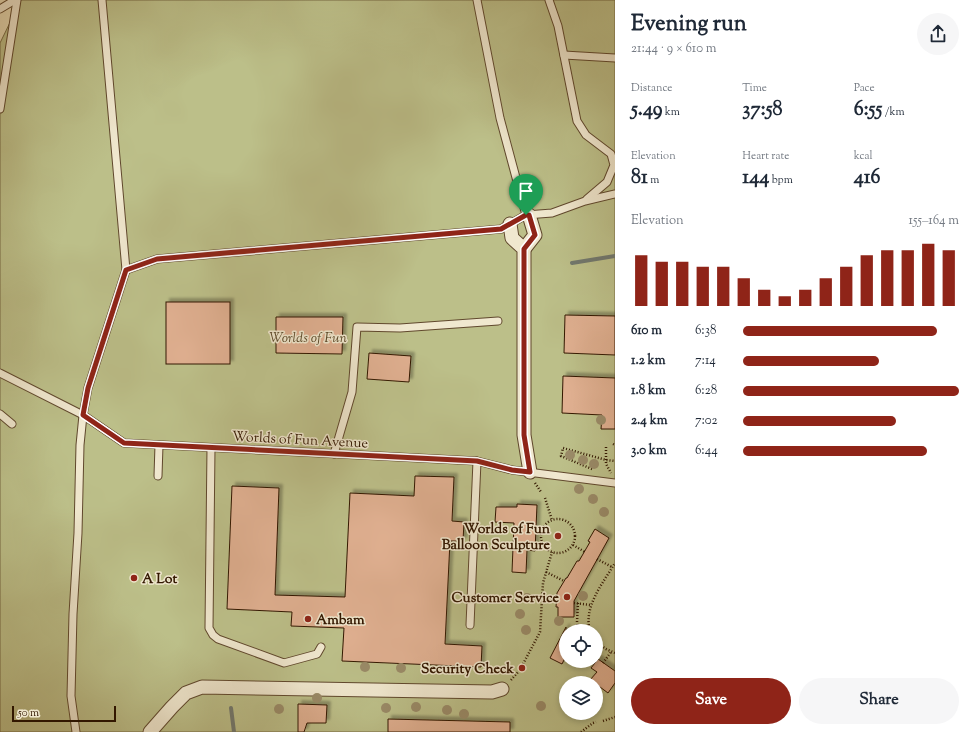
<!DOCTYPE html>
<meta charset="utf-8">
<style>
:root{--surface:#fff;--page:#f6f6f7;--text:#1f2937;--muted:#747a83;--accent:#8f2418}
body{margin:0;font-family:"Sorts Mill Goudy",serif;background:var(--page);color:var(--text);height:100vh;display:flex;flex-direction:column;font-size:15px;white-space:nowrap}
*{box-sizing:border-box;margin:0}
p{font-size:13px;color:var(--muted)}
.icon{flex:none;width:22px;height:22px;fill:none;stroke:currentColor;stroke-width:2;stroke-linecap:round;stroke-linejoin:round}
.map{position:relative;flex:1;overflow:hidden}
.sheet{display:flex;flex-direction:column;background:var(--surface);width:360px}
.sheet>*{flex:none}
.fabs{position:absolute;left:559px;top:624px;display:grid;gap:8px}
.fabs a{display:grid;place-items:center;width:44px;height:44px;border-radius:50%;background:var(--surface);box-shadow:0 2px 6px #0003;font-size:20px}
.scale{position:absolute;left:12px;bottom:10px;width:104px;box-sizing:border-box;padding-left:4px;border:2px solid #321700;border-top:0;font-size:11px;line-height:14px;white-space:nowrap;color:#321700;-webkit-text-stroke:3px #f0e8cf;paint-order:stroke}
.pin{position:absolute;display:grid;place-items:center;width:34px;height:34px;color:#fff;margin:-41px -17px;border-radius:50% 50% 50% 0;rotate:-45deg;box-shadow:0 0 4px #0007}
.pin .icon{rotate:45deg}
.round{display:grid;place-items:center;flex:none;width:42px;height:42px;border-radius:21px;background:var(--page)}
.summary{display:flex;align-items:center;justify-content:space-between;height:68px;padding:0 16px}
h1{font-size:22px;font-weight:700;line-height:30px}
.stats{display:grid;grid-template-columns:repeat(3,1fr);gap:6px;height:68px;padding:4px 16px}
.stats div{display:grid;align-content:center}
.stats b{font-size:20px;font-weight:700}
.stats small{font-size:11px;font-weight:400}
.stats p{font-size:11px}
.chart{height:112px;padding:8px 16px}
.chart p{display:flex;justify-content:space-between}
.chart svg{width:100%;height:72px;margin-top:4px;stroke:var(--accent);stroke-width:6}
.cta{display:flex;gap:8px;margin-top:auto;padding:8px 16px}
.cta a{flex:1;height:46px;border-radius:24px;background:var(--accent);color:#fff;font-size:16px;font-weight:700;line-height:46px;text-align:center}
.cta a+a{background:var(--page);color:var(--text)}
ul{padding:0 16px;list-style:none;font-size:13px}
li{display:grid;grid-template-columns:64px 48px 1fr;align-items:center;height:30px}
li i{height:10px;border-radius:5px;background:var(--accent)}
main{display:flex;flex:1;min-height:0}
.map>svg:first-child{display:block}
</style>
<main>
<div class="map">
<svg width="615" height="732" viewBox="0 0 615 732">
<defs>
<filter id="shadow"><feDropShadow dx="3.5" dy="-3.5" stdDeviation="1" flood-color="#0004"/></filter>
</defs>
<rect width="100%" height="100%" fill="#e8dcb5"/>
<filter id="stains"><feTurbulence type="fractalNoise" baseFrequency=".005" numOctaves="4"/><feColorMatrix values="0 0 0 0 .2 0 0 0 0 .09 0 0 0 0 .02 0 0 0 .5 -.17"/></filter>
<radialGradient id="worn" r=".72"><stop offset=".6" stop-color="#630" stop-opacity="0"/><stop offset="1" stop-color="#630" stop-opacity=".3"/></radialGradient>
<!-- green -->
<path fill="#bcbf89" stroke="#776b44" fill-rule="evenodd" d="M21,0h594v732h-615v-689zM566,631h30v30h-30zM566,683h30v30h-30z"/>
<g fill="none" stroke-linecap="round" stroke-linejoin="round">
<!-- stream -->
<g stroke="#71786e" stroke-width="4">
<polyline points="572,263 615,256"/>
<polyline points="231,708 234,732"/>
</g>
</g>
<!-- building -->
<g fill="#dfaf90" stroke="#321700" filter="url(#shadow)">
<rect x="166" y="302" width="64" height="62"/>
<polygon points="565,315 615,316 615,355 564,353"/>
<polygon points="276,317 343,317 342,354 276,353"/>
<polygon points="369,353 411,356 409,382 367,379"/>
<polygon points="563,376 615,378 615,429 601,429 602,415 562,413"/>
<polygon points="415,476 454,477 452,521 464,522 463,541 450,541 445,644 482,646 481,667 342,661 344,628 291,626 292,612 227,609 232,486 279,488 275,595 345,597 350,493 414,496"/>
<polygon points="517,504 537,505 535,551 527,550 526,573 512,572 514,523 495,522 496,507 517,507"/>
<polygon points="595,529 609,538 574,601 574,617 558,617 558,607 556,607 557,593 566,578 567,578 577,561 579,561 590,542 588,541"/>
<polygon points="566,627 566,656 562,664 550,658"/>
<polygon points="598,659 615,671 615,683 608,693 596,684 596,683 590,680 597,672 591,668"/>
<polygon points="298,704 327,705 326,723 307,723 304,732 298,732"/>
<polygon points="388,719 510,722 510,732 388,732"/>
</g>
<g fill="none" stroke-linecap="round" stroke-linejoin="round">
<!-- lane casing -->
<g stroke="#60482d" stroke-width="9">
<g id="lane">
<polyline points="477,0 500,118 526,215"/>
<polyline points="549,0 558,26 577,121 586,135 611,154 614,165 607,182 587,199"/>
<polyline points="0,9 15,0"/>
<polyline points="564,55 615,58"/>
<polyline points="0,109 17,0"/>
<polyline points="126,270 157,259 501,229 526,215 552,213 585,201 615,194"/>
<polyline points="0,373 83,415 124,443 477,461 512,470 615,483"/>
<polyline points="0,414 12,424"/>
<polyline points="211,448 209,628 213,635 218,639 284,663 317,654 321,647"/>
<polyline points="334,454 352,392 357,327 400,328 498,321"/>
<polyline points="158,476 159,445"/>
<polyline points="470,625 477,461"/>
<polyline points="76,732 71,696 73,614 78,533 80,445 83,415 88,388 126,270 102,0"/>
</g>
</g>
<!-- street casing -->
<g stroke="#60482d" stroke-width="15">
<g id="street">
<polyline points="510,224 512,238 524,249 524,435 530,472"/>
<polyline points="524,249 535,235 529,215"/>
<polyline points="150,732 172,707 186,693 202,687 492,692 502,689"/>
</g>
</g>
<!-- path -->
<g stroke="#321700" stroke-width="2.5" stroke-dasharray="1 2" stroke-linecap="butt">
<polyline points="613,444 615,445"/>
<polyline points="606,447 606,464 611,473"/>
<polyline points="592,469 561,456 563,448 606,460 615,461"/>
<polyline points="535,483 541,492"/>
<polyline points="545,498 552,520"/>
<circle cx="558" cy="536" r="17"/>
<polyline points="573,545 585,552"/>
<polyline points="597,559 612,567"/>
<polyline points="546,572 564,581"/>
<polyline points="574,603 591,605"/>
<polyline points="578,603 577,622 578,629 589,627"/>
<path d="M590,631c-7,-24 13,-48 25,-68"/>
<polyline points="596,642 606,649 615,653"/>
<polyline points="603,663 611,652"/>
<polyline points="523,664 540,632 543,583 552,552"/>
<polyline points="511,680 519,671"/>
<polyline points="603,721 615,717"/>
<polyline points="581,732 593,723 596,722"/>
</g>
<!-- lane -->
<use href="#lane" stroke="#f0e8cf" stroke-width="7"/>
<!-- street -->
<use href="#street" stroke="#f0e8cf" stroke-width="13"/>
</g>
<!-- trees -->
<g fill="#9a8b68">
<circle cx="601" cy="420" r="5"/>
<circle cx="570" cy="455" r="5"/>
<circle cx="583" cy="460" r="5"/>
<circle cx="594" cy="464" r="5"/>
<circle cx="579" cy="489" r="5"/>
<circle cx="593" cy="499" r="5"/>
<circle cx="604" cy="512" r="5"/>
<circle cx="583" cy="596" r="5"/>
<circle cx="527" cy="598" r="5"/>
<circle cx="520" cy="614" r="5"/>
<circle cx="559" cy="621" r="5"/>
<circle cx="526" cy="630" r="5"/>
<circle cx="365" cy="667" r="5"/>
<circle cx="401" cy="668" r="5"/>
<circle cx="317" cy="698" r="5"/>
<circle cx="541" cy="706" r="5"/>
<circle cx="416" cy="707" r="5"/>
<circle cx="386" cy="708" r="5"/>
<circle cx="279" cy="709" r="5"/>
<circle cx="447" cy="710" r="5"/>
<circle cx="464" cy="714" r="5"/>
</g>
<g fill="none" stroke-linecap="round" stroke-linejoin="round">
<!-- route casing -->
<g stroke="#fff" stroke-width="8">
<polygon id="route" points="526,215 529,215 535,235 524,249 524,435 530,472 512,470 477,461 124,443 83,415 88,388 126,270 157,259 501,229"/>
</g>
<!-- route -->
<use href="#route" stroke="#8f2418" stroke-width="5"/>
</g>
<!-- markers -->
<g fill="#8f2418" stroke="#f0e8cf" stroke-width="1.5">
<circle cx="558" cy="536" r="4"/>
<circle cx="134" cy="578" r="4"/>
<circle cx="567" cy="597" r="4"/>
<circle cx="308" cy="619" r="4"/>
<circle cx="522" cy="668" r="4"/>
</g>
<g text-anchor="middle" stroke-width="3" stroke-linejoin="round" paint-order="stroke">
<!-- park labels -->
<g font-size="14" font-style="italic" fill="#5b4929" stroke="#f0e8cf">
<text x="308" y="342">Worlds of Fun</text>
</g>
<!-- street labels -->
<g font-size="14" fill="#321700" stroke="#f0e8cf">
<text transform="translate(300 439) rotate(3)" y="5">Worlds of Fun Avenue</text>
</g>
<!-- poi labels -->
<g font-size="14" font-weight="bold" fill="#321700" stroke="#f0e8cf" text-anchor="end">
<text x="550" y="533">Worlds of Fun<tspan x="550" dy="16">Balloon Sculpture</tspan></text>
<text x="142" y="583" text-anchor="start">A Lot</text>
<text x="559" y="602">Customer Service</text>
<text x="316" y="624" text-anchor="start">Ambam</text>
<text x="514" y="673">Security Check</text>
</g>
</g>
<rect width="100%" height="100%" filter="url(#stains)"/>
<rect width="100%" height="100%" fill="url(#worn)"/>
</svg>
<div class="fabs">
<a><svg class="icon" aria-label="locate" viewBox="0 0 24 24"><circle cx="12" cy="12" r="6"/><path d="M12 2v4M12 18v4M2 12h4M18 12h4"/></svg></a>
<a><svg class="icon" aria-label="layers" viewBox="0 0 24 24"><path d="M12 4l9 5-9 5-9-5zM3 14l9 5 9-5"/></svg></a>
</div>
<div class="scale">50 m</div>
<div class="pin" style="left:526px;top:215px;background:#1e9e55"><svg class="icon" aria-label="arrive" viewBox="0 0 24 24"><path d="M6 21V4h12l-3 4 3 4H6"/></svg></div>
</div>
<section class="sheet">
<div class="summary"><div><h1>Evening run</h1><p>21:44 · 9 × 610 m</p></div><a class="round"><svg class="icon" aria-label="share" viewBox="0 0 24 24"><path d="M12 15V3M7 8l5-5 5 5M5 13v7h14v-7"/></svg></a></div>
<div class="stats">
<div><p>Distance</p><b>5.49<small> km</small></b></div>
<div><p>Time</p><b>37:58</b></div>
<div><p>Pace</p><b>6:55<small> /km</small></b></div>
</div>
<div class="stats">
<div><p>Elevation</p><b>81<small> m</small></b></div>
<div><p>Heart rate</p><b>144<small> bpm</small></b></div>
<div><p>kcal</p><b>416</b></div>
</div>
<div class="chart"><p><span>Elevation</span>155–164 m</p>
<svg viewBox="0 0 160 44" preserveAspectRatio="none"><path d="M5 44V13M15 44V17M25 44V17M35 44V20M45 44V20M55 44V27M65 44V34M75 44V38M85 44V34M95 44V27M105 44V20M115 44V13M125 44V10M135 44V10M145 44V6M155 44V10"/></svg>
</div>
<ul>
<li><b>610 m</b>6:38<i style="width:90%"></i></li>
<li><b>1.2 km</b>7:14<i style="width:63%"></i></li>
<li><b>1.8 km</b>6:28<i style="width:100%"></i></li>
<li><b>2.4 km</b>7:02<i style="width:71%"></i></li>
<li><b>3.0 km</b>6:44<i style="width:85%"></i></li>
</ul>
<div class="cta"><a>Save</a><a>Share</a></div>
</section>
</main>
